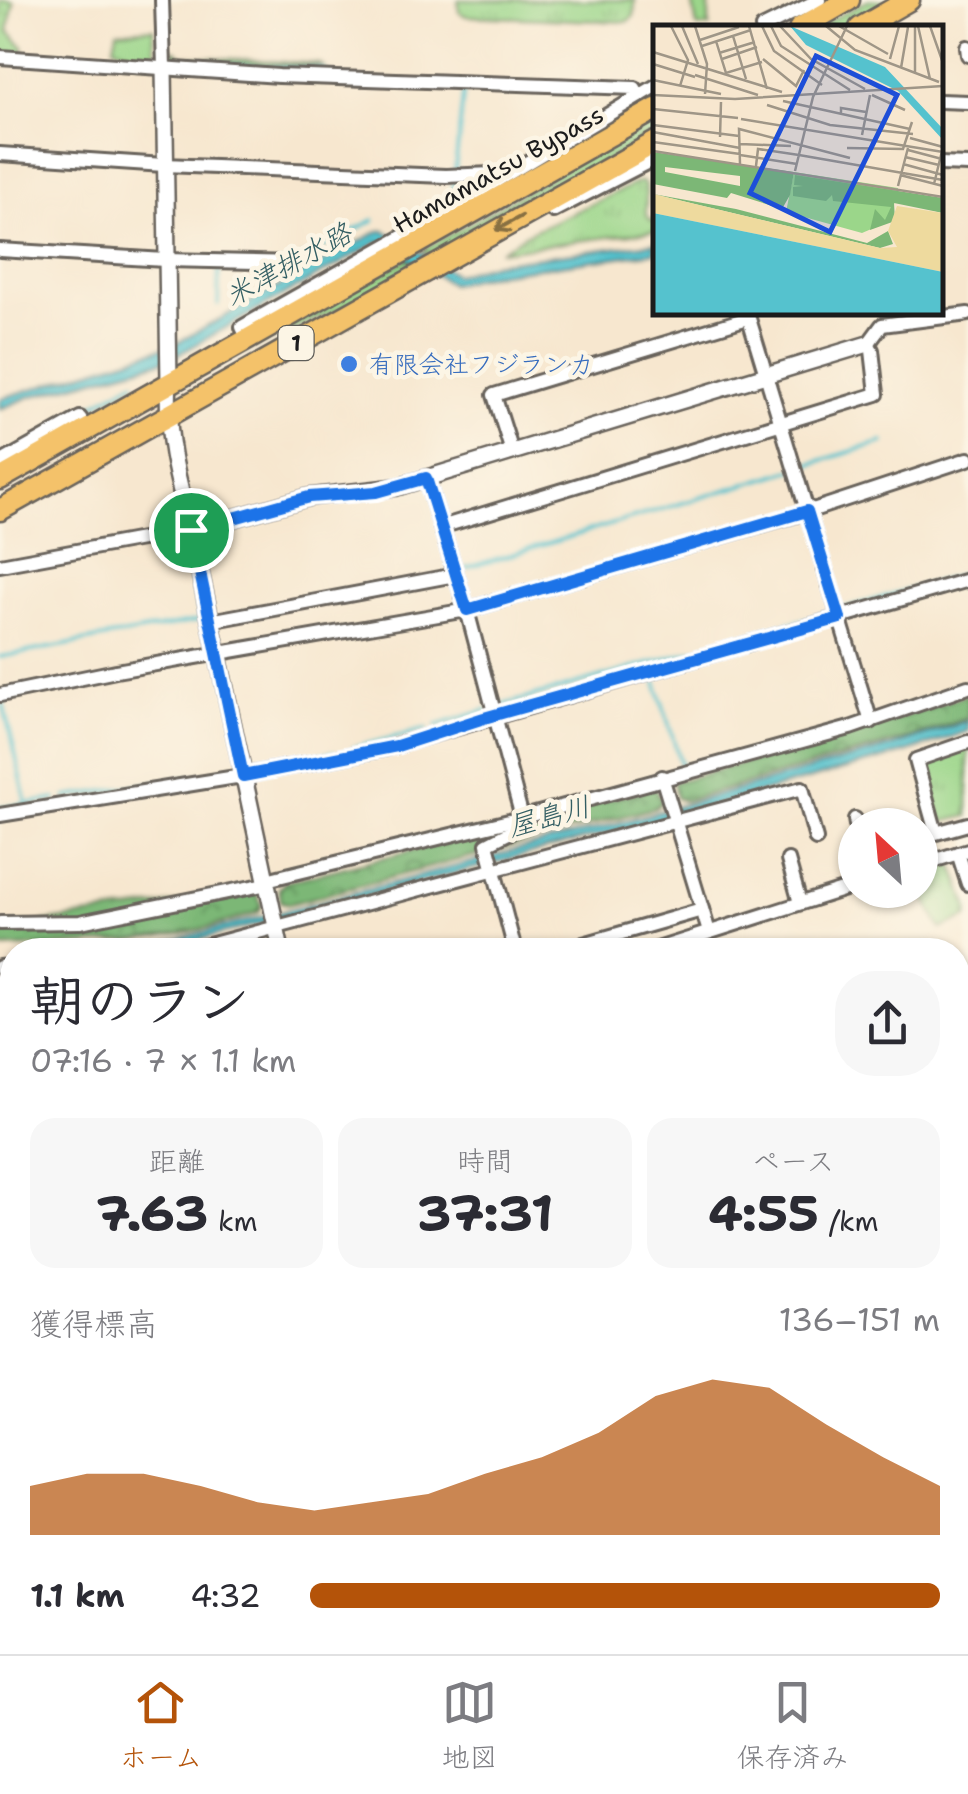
<!DOCTYPE html>
<html lang="ja">
<meta charset="utf-8">
<style>
:root{--surface:#fff;--page:#f7f7f7;--text:#2b2b33;--muted:#7c7c81;--line:#e1e1e2;--accent:#b45309}
body{margin:0;font-family:"Shantell Sans","Klee One",sans-serif;background:var(--page);color:var(--text);height:100vh;display:flex;flex-direction:column;font-size:38px;white-space:nowrap}
*{box-sizing:border-box;margin:0}
p{font-size:32px;color:var(--muted)}
.icon{flex:none;width:55px;height:55px;fill:none;stroke:currentColor;stroke-width:2;stroke-linecap:round;stroke-linejoin:round}
.map{position:relative;flex:1;overflow:hidden}
.details{position:absolute;left:0px;top:938px;width:970px;height:718px;display:flex;flex-direction:column;background:var(--surface);border-radius:40px 40px 0 0;box-shadow:0 2px 8px #0004}
.details>*{flex:none}
.needle{width:65px;rotate:334deg}
.fabs{position:absolute;left:838px;top:808px;display:grid;gap:20px}
.fabs a{display:grid;place-items:center;width:100px;height:100px;border-radius:50%;background:var(--surface);box-shadow:0 2px 8px #0004;font-size:50px}
.pin{position:absolute;display:grid;place-items:center;width:85px;height:85px;color:#fff;margin:-42px;border:5px solid #fff;border-radius:50%;box-shadow:0 2px 10px #0007}
.round{display:grid;place-items:center;flex:none;width:105px;height:105px;border-radius:40px;background:var(--page)}
.summary{display:flex;align-items:center;justify-content:space-between;height:170px;padding:0 30px}
h1{font-size:55px;font-weight:700;line-height:75px}
.metrics{display:grid;grid-template-columns:repeat(3,1fr);gap:15px;height:170px;padding:10px 30px}
.metrics div{display:grid;align-content:center;border-radius:25px;background:var(--page);text-align:center}
.metrics b{font-size:50px;font-weight:700}
.metrics small{font-size:28px;font-weight:400}
.metrics p{font-size:28px}
.chart{height:280px;padding:20px 30px}
.chart p{display:flex;justify-content:space-between}
.chart svg{width:100%;height:180px;margin-top:10px;fill:var(--accent);opacity:.7}
ul{padding:0 30px;list-style:none;font-size:32px}
li{display:grid;grid-template-columns:160px 120px 1fr;align-items:center;height:75px}
li i{height:25px;border-radius:12px;background:var(--accent)}
.tabs{display:flex;justify-content:space-around;align-items:center;height:140px;border-top:2px solid var(--line);background:var(--surface);font-size:28px;color:var(--muted)}
.tabs a{display:grid;justify-items:center;gap:5px}
.tabs .active{color:var(--accent)}
.map>svg:first-child{display:block}
</style>
<div class="map">
<svg width="968" height="1654" viewBox="0 0 968 1654">
<defs>
<pattern id="grass-tufts" width="24" height="20" patternUnits="userSpaceOnUse" patternTransform="scale(2.5)"><rect width="24" height="20" fill="#9bd68a"/><path d="M3 7l-1-3M5 7V3M7 7l1-3M15 17l-1-3M17 17v-4M19 17l1-3" fill="none" stroke="#85b776"/></pattern>
<pattern id="forest-crowns" width="20" height="18" patternUnits="userSpaceOnUse" patternTransform="scale(2.5)"><rect width="20" height="18" fill="#7cb776"/><path d="M2 6a3 3 0 1 1 6 0M12 15a3 3 0 1 1 6 0" fill="none" stroke="#659460"/></pattern>
</defs>
<rect width="100%" height="100%" fill="#fcf5e5"/>
<filter id="ink" filterUnits="userSpaceOnUse"><feTurbulence type="fractalNoise" baseFrequency=".01" numOctaves="2"/><feDisplacementMap in="SourceGraphic" scale="20" xChannelSelector="R" yChannelSelector="G"/><feConvolveMatrix kernelMatrix="1 2 1 2 8 2 1 2 1" color-interpolation-filters="sRGB"/></filter>
<filter id="wash" filterUnits="userSpaceOnUse"><feTurbulence type="fractalNoise" baseFrequency=".0048" numOctaves="4" result="noise"/><feDisplacementMap in="SourceGraphic" scale="40" xChannelSelector="R" yChannelSelector="G"/><feGaussianBlur stdDeviation="2.25" result="paint"/><feColorMatrix in="noise" values="0 0 0 0 0 0 0 0 0 0 0 0 0 0 0 0 0 1.4 0 .05"/><feComposite in="paint" operator="in"/></filter>
<g filter="url(#wash)">
<rect width="100%" height="100%" fill="#f7e7cf"/>
<!-- grass -->
<g fill="url(#grass-tufts)" stroke="#5c7953" stroke-width="2.5">
<polygon points="0,0 14,2 8,31 23,46 23,53 0,53"/>
<polygon points="458,0 635,0 634,16 627,22 466,16 459,12"/>
<polygon points="692,0 709,0 709,27 697,27"/>
<polygon points="868,0 887,1 846,27 816,28"/>
<polygon points="153,28 156,57 153,62 138,61 127,51 114,46 117,31"/>
<polygon points="655,117 655,133 435,257 423,250"/>
<polygon points="641,181 646,186 646,213 650,220 655,220 655,231 500,251 526,234"/>
<polygon points="407,259 417,267 353,303 235,356"/>
<polygon points="968,746 968,816 942,822 924,764"/>
<polygon points="952,863 968,907 968,917 941,929 920,889 920,873"/>
<polygon points="968,1046 968,1569 958,1572 958,1049"/>
<polygon points="398,1643 631,1643 578,1654 401,1654"/>
</g>
<!-- forest -->
<g fill="url(#forest-crowns)" stroke="#4c6a49" stroke-width="2.5">
<polygon points="174,50 182,56 320,64 323,67 176,62 171,57"/>
<polygon points="968,694 968,718 907,739 684,801 676,798 673,782 863,731"/>
<polygon points="655,787 662,802 655,808 494,851 491,846 547,816"/>
<polygon points="474,835 481,837 484,846 478,855 290,904 281,902 279,888 285,882"/>
<path d="M256,892l6,13 -3,7c-87,32 -168,33 -259,36v-20z"/>
<polygon points="968,1046 968,1167 958,1165 958,1116 960,1112 958,1107 958,1049"/>
<polygon points="958,1173 968,1175 968,1247 958,1226"/>
<polygon points="958,1241 968,1267 968,1306 958,1308"/>
<polygon points="12,1343 12,1487 0,1502 0,1347"/>
<polygon points="12,1499 12,1642 398,1642 401,1654 0,1654 0,1513"/>
<polygon points="543,1643 543,1642 631,1643 578,1654 492,1654"/>
</g>
<!-- pitch -->
<polygon fill="#9bd68a" stroke="#5c7953" stroke-width="2.5" points="968,1345 968,1517 958,1520 958,1348"/>
<!-- water -->
<g fill="#55c2ce" stroke="#386f75" stroke-width="2.5">
<polygon points="379,231 385,231 456,275 494,263 655,243 655,252 493,274 451,284 380,241 172,358 29,397 0,409 0,399 175,344"/>
<polygon points="968,721 968,731 911,751 672,817 159,950 106,950 163,943 575,835 891,747"/>
</g>
<g fill="none" stroke-linecap="round" stroke-linejoin="round">
<!-- stream -->
<g stroke="#55c2ce" stroke-width="4">
<polyline points="213,65 325,71"/>
<polyline points="455,170 464,86"/>
<polyline points="454,181 452,192 456,198"/>
<polyline points="299,259 374,220"/>
<polyline points="218,304 219,265"/>
<polyline points="77,414 134,382"/>
<polyline points="797,468 883,442"/>
<polyline points="185,538 201,620"/>
<polyline points="457,571 792,470"/>
<polyline points="843,609 968,573"/>
<polyline points="0,657 202,620"/>
<polyline points="655,679 682,768"/>
<polyline points="2,699 27,803"/>
<polyline points="500,706 831,612"/>
<polyline points="436,726 487,710"/>
<polyline points="353,748 427,729"/>
<polyline points="252,767 335,752"/>
<polyline points="66,797 233,771"/>
<polyline points="0,808 56,799"/>
</g>
</g>
</g>
<g filter="url(#ink)">
<g fill="none" stroke-linecap="round" stroke-linejoin="round">
<!-- minor casing -->
<g stroke="#69635b" stroke-width="18">
<g id="minor">
<polyline points="162,0 164,68"/>
<polyline points="762,28 819,0"/>
<polyline points="967,47 968,55"/>
<polyline points="0,57 279,76 635,88 639,96"/>
<polyline points="940,101 968,102"/>
<polyline points="0,154 164,165 446,176 492,174 496,181"/>
<polyline points="940,164 968,165"/>
<polyline points="551,208 553,211 656,158"/>
<polyline points="0,250 165,260 296,263"/>
<polyline points="747,312 871,722"/>
<polyline points="248,339 242,327 400,238 656,86"/>
<polyline points="512,452 494,395 748,318"/>
<polyline points="0,463 80,418 87,430"/>
<polyline points="426,478 467,610 524,825 487,844 515,950"/>
<polyline points="441,527 877,394 872,350 868,344 882,325 968,314"/>
<polyline points="0,565 191,530"/>
<polyline points="210,621 455,575"/>
<polyline points="0,695 116,671 467,610 813,510 968,459"/>
<polyline points="968,742 916,760 936,833 968,824"/>
<polyline points="662,777 709,932"/>
<polyline points="0,815 236,777 384,749 968,580"/>
<polyline points="855,819 856,825"/>
<polyline points="958,853 968,884"/>
<polyline points="788,860 800,903"/>
<polyline points="920,865 968,850"/>
<polyline points="266,880 513,820 850,728 968,687"/>
<polyline points="0,923 80,922 267,884"/>
<polyline points="190,950 802,788 816,839"/>
<polyline points="582,950 580,945 702,910"/>
<polyline points="654,950 855,886"/>
<polyline points="0,967 12,966"/>
<polyline points="0,1057 12,1052"/>
<polyline points="0,1151 12,1147"/>
<polyline points="0,1209 12,1247"/>
</g>
</g>
<!-- tertiary casing -->
<g stroke="#69635b" stroke-width="20">
<g id="tertiary">
<path d="M164,68l5,315c-4,52 9,98 22,147l90,420"/>
<polyline points="191,530 309,497 397,487 868,344"/>
<polyline points="958,1041 968,1038"/>
<polyline points="0,1339 12,1335"/>
</g>
</g>
<!-- trunk casing -->
<g stroke="#69635b" stroke-width="25">
<g id="trunk">
<polyline points="800,28 849,0"/>
<polyline points="860,28 909,0"/>
<polyline points="0,479 656,109"/>
<polyline points="0,510 656,142"/>
</g>
</g>
<!-- minor -->
<use href="#minor" stroke="#fff" stroke-width="12"/>
<!-- tertiary -->
<use href="#tertiary" stroke="#fff" stroke-width="15"/>
<!-- trunk -->
<use href="#trunk" stroke="#f4c26a" stroke-width="20"/>
</g>
<!-- one-way arrows -->
<defs><path id="oneway-shaft" d="M-6 0H5M1.5-3L5.5 0L1.5 3" fill="none" stroke-width="1.6" stroke-linecap="round" stroke-linejoin="round" transform="scale(2.5)"/></defs>
<use stroke="#886f43" href="#oneway-shaft" transform="translate(509 223) rotate(151)"/>
</g>
<g fill="none" stroke-linecap="round" stroke-linejoin="round" filter="url(#ink)">
<!-- route casing -->
<g stroke="#fff" stroke-width="20">
<polygon id="route" points="426,478 467,610 807,511 840,618 484,718 397,746 243,776 191,530 309,497 376,492"/>
</g>
<!-- route -->
<use href="#route" stroke="#1a73e8" stroke-width="12"/>
</g>
<!-- markers -->
<circle fill="#3f7fe0" stroke="#fcf5e5" stroke-width="4" cx="349" cy="364" r="10"/>
<g text-anchor="middle" stroke-width="9" stroke-linejoin="round" paint-order="stroke">
<!-- shield labels -->
<rect fill="#fcf5e5" stroke="#5f5d58" stroke-width="2.5" x="278.5" y="326" width="35" height="34" rx="8"/>
<g font-size="22" font-weight="bold" fill="#1c1c1c">
<text x="296" y="351">1</text>
</g>
<!-- street labels -->
<g font-size="25" fill="#1c1c1c" stroke="#fcf5e5">
<text transform="translate(498 169) rotate(-29)" y="9">Hamamatsu Bypass</text>
</g>
<!-- shop labels -->
<g font-size="25" fill="#366cbe" stroke="#fcf5e5" text-anchor="start">
<text x="369" y="373">有限会社フジランカ</text>
</g>
<!-- water labels -->
<g font-size="28" font-style="italic" fill="#335e63" stroke="#fcf5e5">
<text transform="translate(288 264) rotate(-29)" y="10">米津排水路</text>
<text transform="translate(549 816) rotate(-15)" y="10">屋島川</text>
</g>
</g>
<!-- overview -->
<g transform="translate(653 25)">
<rect width="290" height="290" fill="#f7e7cf"/>
<path d="M141,147l104,16 -8,33 -28,12 -76,-21z" fill="#9bd68a"/>
<path d="M0,127l141,20 -4,23 -8,14 -51,-16 -4,5 -74,-14zM12,142l75,9v10l-75,-14zM142,150l148,23v15l-49,-10 1,18 -25,9 5,-21 10,11 6,-13 -58,-6 -1,-6 -6,6 -33,-5v-9l10,-1 -9,-1zM0,169l83,15 131,34 21,-12 5,13 -13,4z" fill="#7cb776" fill-rule="evenodd"/>
<path d="M0,169l227,54 17,-1 -9,-16 9,-25 46,7v59l-290,-59z" fill="#eeda9e"/>
<path d="M137,1l95,41 58,62v11l-45,-49 -92,-46zM0,188l290,59v42h-290z" fill="#55c2ce"/>
<path fill="none" stroke="#9f9687" stroke-width="2.5" d="M18,1l17,34 -8,26M29,1l16,38M42,1l12,38 -2,30M96,1l18,63M109,1l12,25 48,34M118,1l10,20 69,44M127,1l31,33 54,30M173,1l29,24 84,32M186,1l49,28M265,1l12,53M277,1l13,37M80,11l13,43M47,15l39,-13M63,16l10,32 36,-11M49,21l49,-16M0,27l129,40M66,28l36,-11M69,34l35,-12M110,34l33,27 8,-16M237,34l9,-33M0,39l42,13M248,43l7,-41M262,49v-48M42,50l63,20M0,55l68,14M0,70l82,4 208,-13M219,70l33,15M130,76l127,28M114,80l63,20 83,9M0,84l85,9M188,89v-6l25,4M88,94l202,33M0,100l86,11M0,107l87,16M209,110l8,-40M67,112l1,-35M257,113l33,9 -9,37M0,117l87,12M87,119l51,2M194,123l56,1 9,-27M255,125l34,9M0,126l290,46M87,130l57,9M146,130l144,25M252,132l34,8M87,139l-1,-35 111,29M250,139l40,11M103,141l2,-17 41,6M142,146l18,-74 34,-71M247,150l43,11M245,161l10,-38"/>
<path fill="#1d4ed8" fill-opacity="0.15" stroke="#1d4ed8" stroke-width="5" d="M163,31l81,39 -67,137 -80,-39z"/>
<rect width="290" height="290" fill="none" stroke="#1c1c1c" stroke-width="5"/>
</g>
</svg>
<div class="fabs">
<a><svg class="needle" viewBox="-14 -14 28 28"><path d="M0-13l5 13h-10z" fill="#e53935"/><path d="M0 13l5-13h-10z" fill="#7c7c81"/></svg></a>
</div>
<div class="pin" style="left:191px;top:530px;background:#1e9e55"><svg class="icon" aria-label="arrive" viewBox="0 0 24 24"><path d="M6 21V4h12l-3 4 3 4H6"/></svg></div>
<section class="details">
<div class="summary"><div><h1>朝のラン</h1><p>07:16 · 7 × 1.1 km</p></div><a class="round"><svg class="icon" aria-label="share" viewBox="0 0 24 24"><path d="M12 15V3M7 8l5-5 5 5M5 13v7h14v-7"/></svg></a></div>
<div class="metrics">
<div><p>距離</p><b>7.63<small> km</small></b></div>
<div><p>時間</p><b>37:31</b></div>
<div><p>ペース</p><b>4:55<small> /km</small></b></div>
</div>
<div class="chart"><p><span>獲得標高</span>136–151 m</p>
<svg viewBox="0 0 160 44" preserveAspectRatio="none"><path d="M0 44V32L10 29L20 29L30 32L40 36L50 38L60 36L70 34L80 29L90 25L100 19L110 10L120 6L130 8L140 17L150 25L160 32V44z"/></svg>
</div>
<ul>
<li><b>1.1 km</b>4:32<i style="width:100%"></i></li>
</ul>
</section>
</div>
<nav class="tabs">
<a class="active"><svg class="icon" aria-label="home" viewBox="0 0 24 24"><path d="M3 11l9-7 9 7M6 9v11h12V9"/></svg>ホーム</a>
<a><svg class="icon" aria-label="map" viewBox="0 0 24 24"><path d="M3 6l6-2 6 2 6-2v14l-6 2-6-2-6 2zM9 4v14M15 6v14"/></svg>地図</a>
<a><svg class="icon" aria-label="saved" viewBox="0 0 24 24"><path d="M7 4h10v16l-5-4-5 4z"/></svg>保存済み</a>
</nav>
